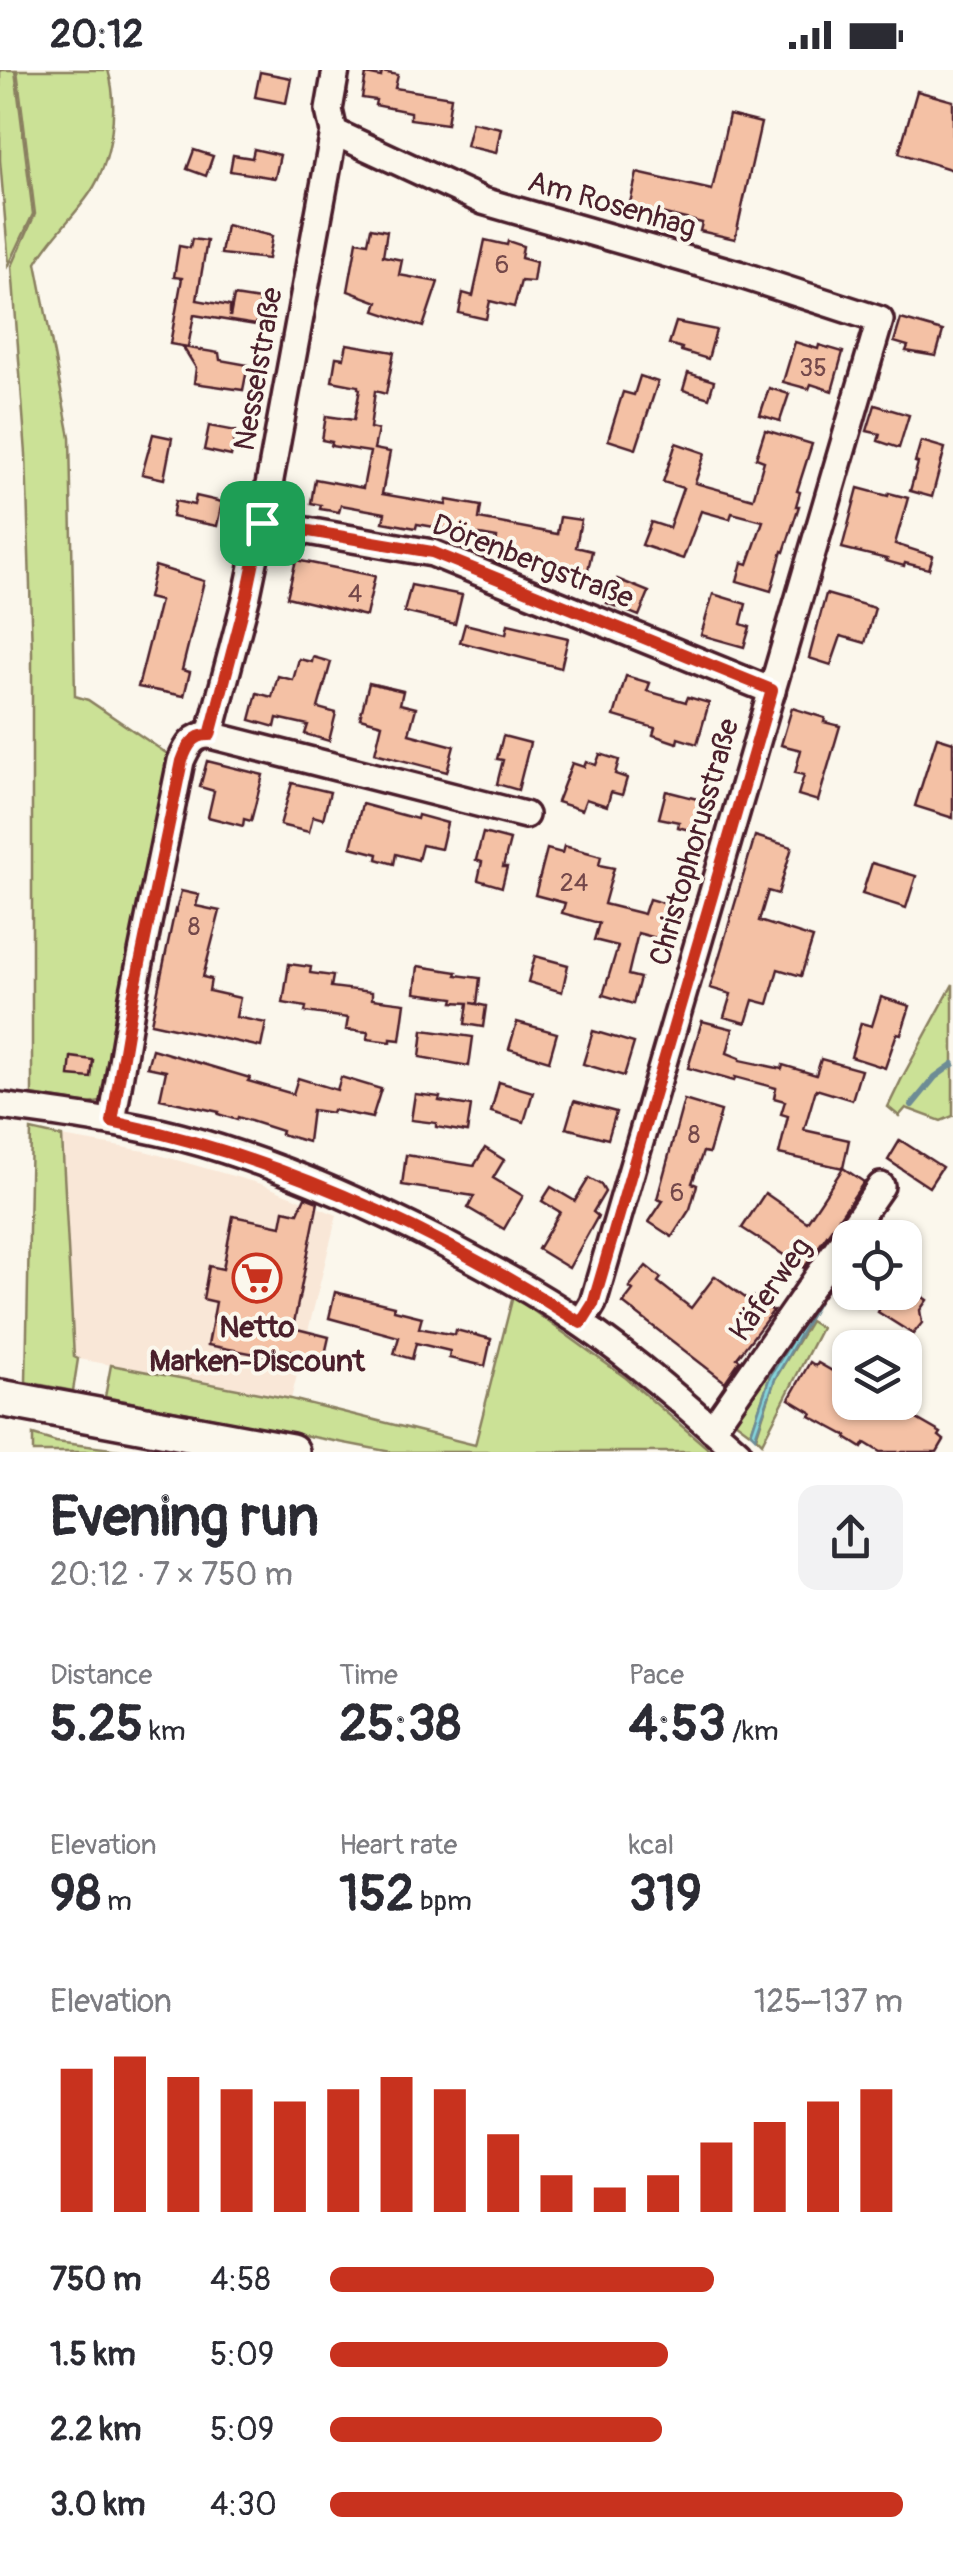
<!DOCTYPE html>
<meta charset="utf-8">
<style>
:root{--surface:#fff;--page:#f2f2f3;--text:#2b2b33;--muted:#7c7c81;--accent:#c8321e}
body{margin:0;font-family:Pangolin,sans-serif;background:var(--page);color:var(--text);height:100vh;display:flex;flex-direction:column;font-size:38px;white-space:nowrap}
*{box-sizing:border-box;margin:0}
p{font-size:32px;color:var(--muted)}
.icon{flex:none;width:55px;height:55px;fill:none;stroke:currentColor;stroke-width:2;stroke-linecap:round;stroke-linejoin:round}
.map{position:relative;height:1382px;overflow:hidden}
.side{display:flex;flex-direction:column;background:var(--surface);flex:1}
.side>*{flex:none}
.controls{position:absolute;left:832px;top:1150px;display:grid;gap:20px}
.controls a{display:grid;place-items:center;width:90px;height:90px;border-radius:20px;background:var(--surface);box-shadow:0 2px 8px #0004;font-size:50px}
.pin{position:absolute;display:grid;place-items:center;width:85px;height:85px;color:#fff;margin:-42px;border-radius:20px;box-shadow:0 5px 15px #0006}
.round{display:grid;place-items:center;flex:none;width:105px;height:105px;border-radius:20px;background:var(--page)}
.headline{display:flex;align-items:center;justify-content:space-between;height:170px;padding:0 50px}
h1{font-size:55px;font-weight:700;line-height:75px}
.figures{display:grid;grid-template-columns:repeat(3,1fr);gap:15px;height:170px;padding:10px 50px}
.figures div{display:grid;align-content:center}
.figures b{font-size:50px;font-weight:700}
.figures small{font-size:28px;font-weight:400}
.figures p{font-size:28px}
.chart{height:280px;padding:20px 50px}
.chart p{display:flex;justify-content:space-between}
.chart svg{width:100%;height:180px;margin-top:10px;stroke:var(--accent);stroke-width:6}
ul{padding:0 50px;list-style:none;font-size:32px}
li{display:grid;grid-template-columns:160px 120px 1fr;align-items:center;height:75px}
li i{height:25px;border-radius:12px;background:var(--accent)}
.status{display:flex;justify-content:space-between;align-items:center;height:70px;padding:0 50px;background:var(--surface);direction:ltr}
.status svg{height:28px;fill:currentColor}
.map>svg:first-child{display:block}
</style>
<div class="status"><b>20:12</b><svg viewBox="0 0 49 12"><path d="M0 12V9h3v3zM5 12V6h3v6zM10 12V3h3v9zM15 12V0h3v12zM26 1h20v11H26zM47 4h2v5h-2z"/></svg></div>
<div class="map">
<svg width="953" height="1382" viewBox="0 0 953 1382">
<rect width="100%" height="100%" fill="#fbf7ec"/>
<filter id="ink" filterUnits="userSpaceOnUse"><feTurbulence type="fractalNoise" baseFrequency=".01" numOctaves="2"/><feDisplacementMap in="SourceGraphic" scale="20" xChannelSelector="R" yChannelSelector="G"/><feConvolveMatrix kernelMatrix="1 2 1 2 8 2 1 2 1" color-interpolation-filters="sRGB"/></filter>
<g filter="url(#ink)">
<!-- built -->
<polygon fill="#f9e7d7" points="62,1067 145,1081 261,1114 337,1145 291,1329 74,1288"/>
<!-- green -->
<g fill="#cbe196" stroke="#8a8060" stroke-width="2.5">
<polygon points="0,0 15,0 33,144 9,195 0,90"/>
<path d="M17,0h91c11,36 4,91 -18,123 -17,25 -39,44 -54,70l34,174 5,259 13,4 84,57 -67,337 -5,8 -11,2 -57,-9v-443l-6,-198 -14,-188 23,-52z"/>
<polygon points="953,914 953,1046 941,1051 906,1038 899,1046 888,1037 902,1008"/>
<polygon points="31,1060 62,1067 74,1287 78,1289 73,1321 26,1312"/>
<polygon points="513,1226 626,1308 712,1382 391,1382 105,1327 111,1295 291,1329 475,1375"/>
<polygon points="805,1247 770,1306 751,1363 728,1346"/>
<polygon points="810,1251 821,1258 762,1373 756,1367 775,1309"/>
<polygon points="33,1365 56,1372 135,1382 33,1382"/>
</g>
<!-- water -->
<polygon fill="#84d5db" stroke="#6d8c95" stroke-width="2.5" points="850,1177 850,1186 822,1226 775,1309 755,1367 751,1363 770,1306"/>
<g fill="none" stroke-linecap="round" stroke-linejoin="round">
<!-- stream -->
<polyline stroke="#6d8c95" stroke-width="6" points="912,1035 935,1007 953,994"/>
</g>
<!-- building -->
<g fill="#f4c1a5" stroke="#4a1f2b" stroke-width="2.5">
<polygon points="260,2 291,8 286,33 255,27"/>
<polygon points="382,2 398,5 395,18 451,27 447,54 410,49 410,42 375,35 376,30 362,28 366,4 381,7"/>
<polygon points="917,21 953,31 953,100 899,83"/>
<polygon points="729,45 761,53 735,169 700,161 702,153 657,142 654,153 627,146 637,103 712,120"/>
<polygon points="472,52 501,58 496,83 466,76"/>
<polygon points="254,79 280,85 275,108 230,101 233,85 252,88"/>
<polygon points="194,80 213,86 206,106 187,99"/>
<polygon points="226,155 272,166 268,189 221,184"/>
<polygon points="371,158 387,161 383,186 402,190 399,205 438,212 423,257 375,241 378,232 348,221 357,171 368,173"/>
<polygon points="192,169 207,171 197,230 230,236 230,247 234,226 260,230 256,255 194,245 188,277 170,274 182,208 174,207 179,176 190,178"/>
<polygon points="485,170 507,175 508,171 523,176 521,188 536,192 533,212 521,211 514,237 490,231 486,249 459,243 463,223 473,226"/>
<polygon points="901,249 943,261 936,286 906,281 908,276 894,272"/>
<polygon points="676,252 716,260 708,289 681,281 682,278 669,274"/>
<polygon points="795,272 818,279 819,275 843,282 832,321 811,314 809,319 783,312"/>
<polygon points="347,274 394,282 386,324 375,321 370,358 378,360 374,379 390,382 382,424 446,435 447,430 481,436 479,449 557,464 560,447 581,450 576,477 592,481 586,510 549,501 551,492 494,481 497,468 417,454 416,458 383,452 385,443 341,435 339,442 320,439 321,435 311,433 315,409 363,418 370,382 331,376 332,372 322,370 326,346 354,350 360,319 358,318 358,316 332,311 336,287 344,288"/>
<polygon points="183,277 219,283 220,290 248,295 243,320 194,313 196,298"/>
<polygon points="688,303 714,311 709,328 683,320"/>
<polygon points="640,306 658,312 636,379 608,370 623,322 634,325"/>
<polygon points="769,318 789,324 780,351 760,345"/>
<polygon points="875,335 909,345 899,378 878,371 880,364 867,361"/>
<polygon points="209,356 236,361 231,386 204,380"/>
<polygon points="765,360 812,374 797,421 800,422 796,436 799,436 784,482 782,481 771,521 737,511 742,492 748,494 763,451 732,443 730,449 701,441 683,489 642,475 651,452 669,458 683,418 663,412 676,373 705,383 695,413 753,429 764,391 756,388"/>
<polygon points="153,364 172,368 164,409 142,404"/>
<polygon points="921,371 945,378 932,427 910,421 918,393 915,392"/>
<polygon points="858,418 888,426 889,423 908,428 895,474 933,486 929,499 905,493 904,496 886,491 887,489 842,478"/>
<polygon points="196,426 222,432 217,456 172,447 175,431 194,435"/>
<polygon points="296,490 375,506 366,546 287,527"/>
<polygon points="155,496 204,511 182,600 190,602 184,626 138,617 160,531 148,528"/>
<polygon points="617,509 649,522 639,546 607,533"/>
<polygon points="411,515 462,525 455,554 404,542"/>
<polygon points="713,524 746,534 741,554 750,557 744,577 701,565"/>
<polygon points="826,524 875,538 865,573 841,566 831,595 809,588"/>
<polygon points="465,554 506,564 508,554 568,568 561,598 460,572"/>
<polygon points="313,587 331,592 318,638 336,643 329,671 305,664 308,655 277,648 275,657 250,650 257,623 272,627 278,606 293,610 299,589 312,592"/>
<polygon points="626,606 650,613 647,621 686,632 688,627 709,633 697,674 678,668 677,673 653,665 655,658 614,646"/>
<polygon points="369,613 403,621 400,634 416,638 409,664 454,676 447,702 375,683 382,654 360,648"/>
<polygon points="792,638 825,648 824,652 840,656 818,731 798,725 804,705 795,703 801,680 781,675"/>
<polygon points="503,666 530,673 518,720 497,714 503,690 497,689"/>
<polygon points="937,667 953,672 953,748 915,736"/>
<polygon points="600,684 619,690 615,704 627,708 622,725 611,722 607,736 586,729 582,740 557,732 572,693 584,697 586,692 596,695"/>
<polygon points="207,691 263,705 251,751 244,749 243,756 208,747 214,721 200,717"/>
<polygon points="292,713 330,722 323,749 313,746 309,762 280,755"/>
<polygon points="666,721 701,730 693,761 678,757 679,752 659,748"/>
<polygon points="362,734 417,749 418,745 447,753 441,779 422,775 418,790 396,784 394,794 377,789 378,784 351,777"/>
<polygon points="483,763 510,770 503,797 507,797 502,817 478,810 482,792 476,790"/>
<polygon points="755,766 792,777 778,824 768,821 759,851 813,868 801,906 778,899 768,934 753,930 746,953 724,947 731,924 710,918"/>
<polygon points="564,776 601,786 599,795 614,798 604,834 644,844 649,829 681,838 672,867 662,864 660,869 638,863 628,905 640,908 633,934 603,925 618,876 594,870 599,853 562,843 565,833 535,825 547,779 562,783"/>
<polygon points="872,793 916,806 906,838 862,824"/>
<polygon points="181,821 199,825 196,836 220,841 203,907 211,909 209,921 240,928 236,947 266,953 261,977 151,953 175,840 176,841"/>
<polygon points="535,886 568,895 562,922 528,912"/>
<polygon points="289,894 311,897 310,903 333,906 331,917 372,922 372,929 405,933 400,970 391,969 391,972 367,969 368,962 346,960 348,948 305,942 306,937 283,933"/>
<polygon points="418,896 457,902 456,905 480,908 477,934 471,933 486,936 483,957 465,954 468,933 453,932 454,928 415,923"/>
<polygon points="881,927 910,936 901,964 897,963 885,998 851,987 861,953 872,956"/>
<polygon points="702,951 733,959 727,983 740,988 740,990 782,999 783,995 816,1005 821,989 861,1000 852,1030 816,1019 804,1060 849,1070 843,1098 779,1084 788,1046 781,1044 785,1031 774,1028 776,1018 735,1007 734,1011 688,998"/>
<polygon points="517,952 557,963 549,991 509,979"/>
<polygon points="423,960 473,967 469,996 420,987"/>
<polygon points="593,961 634,973 624,1006 583,994"/>
<polygon points="152,979 250,1008 248,1011 293,1024 298,1008 337,1020 341,1007 381,1019 372,1048 333,1040 332,1043 312,1040 308,1072 281,1064 282,1061 238,1047 237,1050 218,1044 219,1042 160,1029 166,1001 147,997"/>
<polygon points="71,987 93,990 91,1008 69,1006"/>
<polygon points="499,1012 533,1022 524,1052 491,1042"/>
<polygon points="415,1024 440,1027 439,1031 471,1036 467,1062 436,1057 436,1053 411,1050"/>
<polygon points="684,1030 721,1041 709,1083 703,1082 692,1113 697,1115 690,1139 672,1167 649,1152 663,1131 657,1129"/>
<polygon points="574,1031 616,1042 608,1069 566,1058"/>
<polygon points="900,1070 942,1097 929,1117 888,1090"/>
<polygon points="485,1078 504,1090 493,1108 523,1126 504,1159 468,1138 474,1126 402,1115 406,1085 474,1096"/>
<polygon points="843,1098 864,1112 804,1198 742,1158 765,1123 807,1152"/>
<polygon points="589,1108 601,1115 605,1122 593,1142 598,1146 569,1198 538,1179 560,1142 542,1131 551,1117 575,1131"/>
<polygon points="305,1127 318,1132 293,1258 329,1267 324,1289 288,1280 286,1290 208,1275 216,1232 203,1229 209,1196 223,1199 233,1146 281,1156 284,1140 298,1143"/>
<polygon points="646,1196 661,1208 658,1212 691,1238 715,1206 751,1232 754,1227 773,1241 737,1288 740,1290 725,1312 623,1233 633,1220 629,1217"/>
<polygon points="913,1220 927,1230 920,1240 922,1253 913,1264 878,1242 888,1222 905,1222 909,1225"/>
<polygon points="335,1222 394,1236 394,1240 422,1247 419,1258 455,1265 456,1260 491,1269 485,1296 449,1288 450,1281 416,1273 412,1289 394,1284 399,1267 329,1248"/>
<polygon points="810,1292 816,1296 818,1293 850,1311 850,1332 887,1332 941,1363 939,1366 944,1370 937,1382 880,1382 865,1373 862,1378 846,1368 847,1366 810,1346 812,1343 789,1329"/>
</g>
<g fill="none" stroke-linecap="round" stroke-linejoin="round">
<!-- street casing -->
<g stroke="#4a1f2b" stroke-width="32">
<g id="street">
<polyline points="334,62 483,131 738,204 880,250 593,1233 581,1253"/>
<polyline points="262,453 432,483 772,621"/>
<polyline points="210,665 247,525 262,453 334,62 329,40 336,0"/>
<path d="M0,1036c60,8 121,16 180,31 91,24 177,62 261,105 47,25 94,50 138,80 56,38 108,84 159,130"/>
<path d="M112,1052l21,-125 48,-236c6,-14 12,-27 29,-26l315,80"/>
<polyline points="712,1359 881,1116"/>
</g>
</g>
<!-- secondary casing -->
<g stroke="#4a1f2b" stroke-width="42">
<polyline id="secondary" points="0,1328 291,1382"/>
</g>
<!-- street -->
<use href="#street" stroke="#fbf7ec" stroke-width="25"/>
<!-- secondary -->
<use href="#secondary" stroke="#fbf7ec" stroke-width="35"/>
</g>
</g>
<g fill="none" stroke-linecap="round" stroke-linejoin="round" filter="url(#ink)">
<!-- route casing -->
<g stroke="#fff" stroke-width="20">
<path id="route" d="M262,453l170,29 340,138 -179,614 -12,19c-144,-93 -300,-166 -469,-201l21,-125 49,-236c5,-14 11,-27 28,-26l37,-140z"/>
</g>
<!-- route -->
<use href="#route" stroke="#c8321e" stroke-width="12"/>
</g>
<!-- icons -->
<defs>
<g id="supermarket-ring" transform="scale(2.5)"><circle r="9.5" fill="#fbf7ec" stroke="#c8321e" stroke-width="1.5"/><path d="M-6-5.5h2.5l.6 2H6L4.5 2H-2.5L-4.4-4H-6ZM-1.5 3.2a1.3 1.3 0 1 0 .1 0ZM3 3.2a1.3 1.3 0 1 0 .1 0Z" fill="#c8321e"/></g>
</defs>
<g fill-rule="evenodd">
<use href="#supermarket-ring" x="257" y="1208"/>
</g>
<g text-anchor="middle" stroke-width="8" stroke-linejoin="round" paint-order="stroke">
<!-- number labels -->
<g font-size="25" fill="#74484a">
<text x="502" y="203">6</text>
<text x="813" y="306">35</text>
<text x="355" y="532">4</text>
<text x="574" y="821">24</text>
<text x="194" y="865">8</text>
<text x="694" y="1073">8</text>
<text x="677" y="1131">6</text>
</g>
<!-- street labels -->
<g font-size="30" fill="#4a1f2b" stroke="#fbf7ec">
<text transform="translate(612 134) rotate(16)" y="10">Am Rosenhag</text>
<text transform="translate(258 299) rotate(-80)" y="10">Nesselstraße</text>
<text transform="translate(533 491) rotate(21)" y="10">Dörenbergstraße</text>
<text transform="translate(694 772) rotate(-74)" y="10">Christophorusstraße</text>
<text transform="translate(770 1219) rotate(-55)" y="10">Käferweg</text>
</g>
<!-- poi labels -->
<g font-size="30" font-weight="bold" fill="#4a1f2b" stroke="#fbf7ec">
<text x="257" y="1267">Netto<tspan x="257" dy="34">Marken-Discount</tspan></text>
</g>
</g>
</svg>
<div class="controls">
<a><svg class="icon" aria-label="locate" viewBox="0 0 24 24"><circle cx="12" cy="12" r="6"/><path d="M12 2v4M12 18v4M2 12h4M18 12h4"/></svg></a>
<a><svg class="icon" aria-label="layers" viewBox="0 0 24 24"><path d="M12 4l9 5-9 5-9-5zM3 14l9 5 9-5"/></svg></a>
</div>
<div class="pin" style="left:262px;top:453px;background:#1e9e55"><svg class="icon" aria-label="arrive" viewBox="0 0 24 24"><path d="M6 21V4h12l-3 4 3 4H6"/></svg></div>
</div>
<section class="side">
<div class="headline"><div><h1>Evening run</h1><p>20:12 · 7 × 750 m</p></div><a class="round"><svg class="icon" aria-label="share" viewBox="0 0 24 24"><path d="M12 15V3M7 8l5-5 5 5M5 13v7h14v-7"/></svg></a></div>
<div class="figures">
<div><p>Distance</p><b>5.25<small> km</small></b></div>
<div><p>Time</p><b>25:38</b></div>
<div><p>Pace</p><b>4:53<small> /km</small></b></div>
</div>
<div class="figures">
<div><p>Elevation</p><b>98<small> m</small></b></div>
<div><p>Heart rate</p><b>152<small> bpm</small></b></div>
<div><p>kcal</p><b>319</b></div>
</div>
<div class="chart"><p><span>Elevation</span>125–137 m</p>
<svg viewBox="0 0 160 44" preserveAspectRatio="none"><path d="M5 44V9M15 44V6M25 44V11M35 44V14M45 44V17M55 44V14M65 44V11M75 44V14M85 44V25M95 44V35M105 44V38M115 44V35M125 44V27M135 44V22M145 44V17M155 44V14"/></svg>
</div>
<ul>
<li><b>750 m</b>4:58<i style="width:67%"></i></li>
<li><b>1.5 km</b>5:09<i style="width:59%"></i></li>
<li><b>2.2 km</b>5:09<i style="width:58%"></i></li>
<li><b>3.0 km</b>4:30<i style="width:100%"></i></li>
</ul>
</section>
